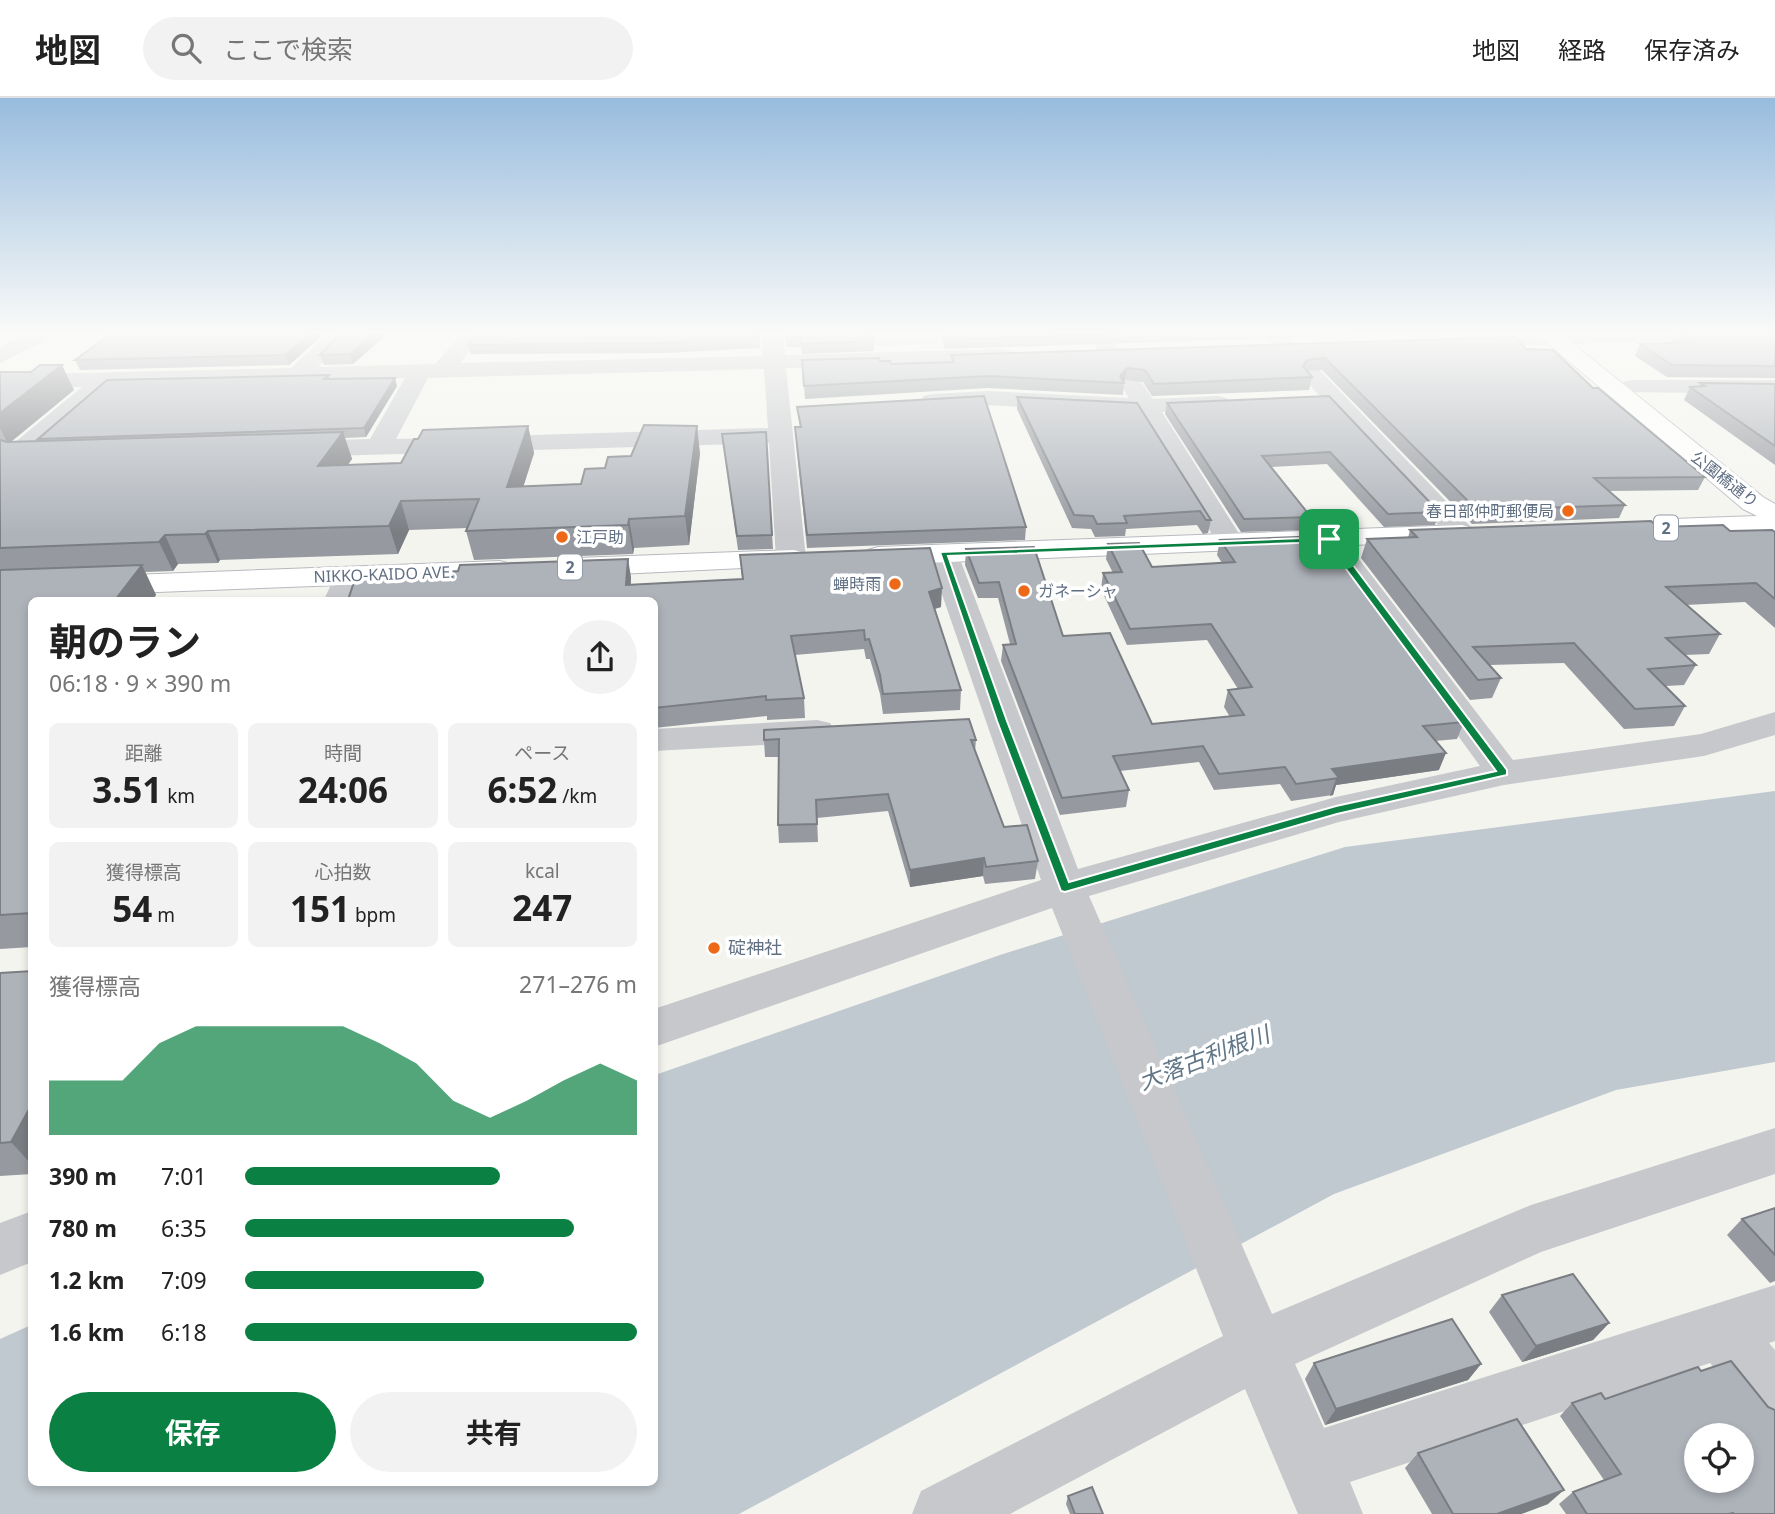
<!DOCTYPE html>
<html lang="ja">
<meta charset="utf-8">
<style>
:root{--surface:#fff;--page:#f2f2f2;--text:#222;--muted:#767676;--line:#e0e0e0;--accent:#0b8043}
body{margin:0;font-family:"Noto Sans","Noto Sans JP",sans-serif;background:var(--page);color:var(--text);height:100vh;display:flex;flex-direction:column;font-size:26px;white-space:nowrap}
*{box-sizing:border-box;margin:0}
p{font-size:23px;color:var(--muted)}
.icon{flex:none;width:38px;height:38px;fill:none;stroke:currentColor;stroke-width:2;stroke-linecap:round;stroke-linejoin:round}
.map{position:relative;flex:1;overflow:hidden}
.drawer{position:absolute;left:28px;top:499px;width:630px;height:889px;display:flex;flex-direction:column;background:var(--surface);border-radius:10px;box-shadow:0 4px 10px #0003}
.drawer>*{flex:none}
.buttons{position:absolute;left:1684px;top:1325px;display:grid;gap:14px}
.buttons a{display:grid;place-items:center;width:70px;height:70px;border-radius:50%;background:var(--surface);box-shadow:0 4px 10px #0003;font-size:35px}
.pin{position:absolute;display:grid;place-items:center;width:60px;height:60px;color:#fff;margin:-30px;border-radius:14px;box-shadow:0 4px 10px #0006}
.round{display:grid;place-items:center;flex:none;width:74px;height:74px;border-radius:37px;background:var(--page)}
.overview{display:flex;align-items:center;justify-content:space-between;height:119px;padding:0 21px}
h1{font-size:38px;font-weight:700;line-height:52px}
.metrics{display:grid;grid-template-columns:repeat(3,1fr);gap:10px;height:119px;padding:7px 21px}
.metrics div{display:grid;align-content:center;border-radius:10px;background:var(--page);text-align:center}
.metrics b{font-size:35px;font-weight:700}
.metrics small{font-size:19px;font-weight:400}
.metrics p{font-size:19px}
.chart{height:196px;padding:14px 21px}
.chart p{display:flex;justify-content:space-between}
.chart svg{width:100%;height:126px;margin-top:7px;fill:var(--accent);opacity:.7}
.cta{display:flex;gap:14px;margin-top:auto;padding:14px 21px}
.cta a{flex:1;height:80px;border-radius:42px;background:var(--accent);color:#fff;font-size:28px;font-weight:700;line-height:80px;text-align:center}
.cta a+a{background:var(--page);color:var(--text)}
ul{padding:0 21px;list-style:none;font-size:23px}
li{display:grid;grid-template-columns:112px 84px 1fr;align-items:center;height:52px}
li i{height:18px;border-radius:9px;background:var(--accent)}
header{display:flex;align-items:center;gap:42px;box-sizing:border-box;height:98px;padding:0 35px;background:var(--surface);border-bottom:2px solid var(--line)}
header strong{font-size:33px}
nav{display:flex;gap:38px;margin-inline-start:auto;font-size:24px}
.search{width:490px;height:63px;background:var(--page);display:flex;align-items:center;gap:18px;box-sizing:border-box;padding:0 24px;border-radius:38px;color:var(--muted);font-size:26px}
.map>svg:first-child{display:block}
</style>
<header>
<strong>地図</strong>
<div class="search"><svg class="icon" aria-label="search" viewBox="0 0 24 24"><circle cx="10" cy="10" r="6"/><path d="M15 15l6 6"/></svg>ここで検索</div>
<nav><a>地図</a><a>経路</a><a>保存済み</a></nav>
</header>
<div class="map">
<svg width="1775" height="1416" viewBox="0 0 1775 1416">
<rect width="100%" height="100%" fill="#f4f4ef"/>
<!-- green -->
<polygon fill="#d3dbd0" points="873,236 935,236 938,246 876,248"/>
<!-- water -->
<polygon fill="#c1c9d0" points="1775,693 1775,964 1616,992 1334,1096 739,1416 0,1416 0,1241 31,1227 32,1384 654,1384 655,977 1000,857 1345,749"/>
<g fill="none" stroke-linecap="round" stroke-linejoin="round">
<!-- major casing -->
<g stroke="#b6b9be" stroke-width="2">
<g id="major">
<polygon points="1537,236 1561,236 1763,399 1775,406 1775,434 1672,437 1662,435 1658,429 1662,423 1672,421 1757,418 1743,411"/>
<polygon points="1462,427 1472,430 1476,436 1472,442 878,467 868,464 863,458 868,452 878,449"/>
<polygon points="794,452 804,455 809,461 804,467 577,478 567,475 562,469 567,463 577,460"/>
<polygon points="500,463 511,466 515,472 511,478 500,481 0,500 0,482"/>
</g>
</g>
<!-- minor -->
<g fill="#c6c8cc" fill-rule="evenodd">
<polygon points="26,236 53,236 50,240 0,265 0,249"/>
<path d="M328,236h23l-33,33 117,-3 27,-30h22l-24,29 303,-7 -2,-22h22l2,21 217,-6 8,2 3,5 -3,5 -8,2 -216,5 20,191 -5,6 -10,3 -10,-3 -5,-6 -7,-116 -474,14 -9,-3 -4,-5 4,-5 9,-3 75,-2 35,-61 -294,8 -90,76 -9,3 -9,-3 -3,-4 3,-6 79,-65 -82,2v-14l291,-7zM764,271l4,59 -372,11 32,-61z"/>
<polygon points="1087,236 1108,236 1153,301 1218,298 1226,300 1230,305 1226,310 1218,312 1162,314 1245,445 1241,451 1231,454 1221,451 1138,315 987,307 932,310 924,308 920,303 924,298 932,296 987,293 1129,300"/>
<polygon points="1263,236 1285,236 1472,430 1476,436 1472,442 1462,445 1452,442"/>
<polygon points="1498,236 1688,236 1678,242 1468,250 1460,249 1457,244 1460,239"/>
<polygon points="1759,236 1775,236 1775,253 1767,252"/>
<polygon points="1631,282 1775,282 1775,296 1623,294 1619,289 1623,284"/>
<polygon points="1329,432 1339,435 1513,662 1701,636 1775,614 1775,637 1704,658 1504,687 1339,724 1089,798 1272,1216 1531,1107 1775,1030 1775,1076 1541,1154 1295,1266 1324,1330 1775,1187 1775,1243 1769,1245 1775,1252 1775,1329 1754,1320 1710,1265 1350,1384 1363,1416 1298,1416 1245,1291 1010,1416 912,1416 921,1393 1223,1238 1052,810 654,949 654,911 1041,782 928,456 933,450 943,447 953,450 958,456 1078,771 1336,699 1480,668 1315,441 1319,435"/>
<polygon points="349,468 360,471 364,477 354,502 324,502 338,471"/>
<polygon points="817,622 830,625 835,633 830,641 817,644 654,653 654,631"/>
<polygon points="32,1113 32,1164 0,1177 0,1125"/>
</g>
<!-- major -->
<use href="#major" fill="#fff" fill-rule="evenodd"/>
</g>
<!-- wall -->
<g fill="#969aa0">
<polygon points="111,236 324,236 289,267 80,272 75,262"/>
<polygon points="387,236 353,266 324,267 320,257"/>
<polygon points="759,236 760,250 665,255 471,256 468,247"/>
<polygon points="785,236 872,236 874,243 874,253 802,256 801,249 787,249"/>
<polygon points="940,236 1402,236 945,251"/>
<polygon points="1676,236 1769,236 1771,241 1775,242 1775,280 1667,279 1635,258 1640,246 1672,245"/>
<polygon points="1526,251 1593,290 1705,379 1698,392 1609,393 1625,407 1619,420 1472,426 1322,272 1307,273 1312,279 1309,292 1152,298 1143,284 1125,282 1124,284 1123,297 987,290 805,301 802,262 880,263 891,266 951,264 951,257"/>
<polygon points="0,274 74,292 11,344 39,343 38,341 329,277 330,281 397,288 366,339 345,340 352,361 347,367 401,365 528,328 534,355 523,389 581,386 605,370 700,355 689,447 634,450 633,456 474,462 466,433 468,430 409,432 398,456 220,462 218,465 178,466 173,473 145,474 156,497 152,502 32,502 32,849 0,851"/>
<polygon points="1700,285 1775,286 1775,367 1684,302 1690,289 1698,289"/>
<polygon points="1329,298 1439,414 1435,427 1384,429 1327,366 1271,369 1311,419 1308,432 1241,434 1165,316 1167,305"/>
<polygon points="1017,299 1137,305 1211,422 1208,435 1203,436 1197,427 1126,431 1125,438 1095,439 1091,431 1072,430 1017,311"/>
<polygon points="797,309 1026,429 1025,442 807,450 796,342 795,329 800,329"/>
<polygon points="766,334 773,451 738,452 722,336"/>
<polygon points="1658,429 1775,434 1775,530 1745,504 1686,507 1720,536 1709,556 1685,557 1696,567 1684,587 1666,588 1685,608 1674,628 1624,631 1564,565 1490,567 1501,580 1492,600 1470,602 1361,460 1367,441 1408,440 1410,432"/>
<polygon points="1220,442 1464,624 1457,641 1435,643 1439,672 1336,687 1333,697 1291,703 1280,686 1214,692 1199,664 1120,673 1129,692 1126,709 1060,717 1001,563 1003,547 1010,546 998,500 978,500 965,467 966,451 1063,538 1152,626 1230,619 1224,609 1228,592 1238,591 1207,542 1127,547 1101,491 1103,475 1113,475 1106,461 1108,446 1152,469 1222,465 1217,457"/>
<polygon points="740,457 941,509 934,511 961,592 960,612 883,616 880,596 870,561 866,561 864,551 795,557 804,600 805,620 767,622 767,618 654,630 654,502 348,502 631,479 631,487 742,481"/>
<polygon points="764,632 976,642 975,653 1004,729 1038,763 1035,781 985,786 983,778 910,789 888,713 817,720 818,744 779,745 778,727 779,659 765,659 764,642"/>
<polygon points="32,873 32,1076 0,1078 0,875"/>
<polygon points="1775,1110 1775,1183 1770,1185 1727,1137 1742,1121"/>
<polygon points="1502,1197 1609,1225 1593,1242 1522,1264 1489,1214"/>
<polygon points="1314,1265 1481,1266 1468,1282 1325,1327 1305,1281"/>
<polygon points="1605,1301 1775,1416 1566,1416 1559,1406 1573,1394 1604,1382 1560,1318 1572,1305"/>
<polygon points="1418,1355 1548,1406 1521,1416 1432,1416 1405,1370"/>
<polygon points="1068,1398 1103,1416 1070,1416 1066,1406"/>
</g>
<!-- shaded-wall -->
<g fill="#7a7d82">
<polygon points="310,236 324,236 289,267 285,257"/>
<polygon points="373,236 387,236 353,266 350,256"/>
<polygon points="62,267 74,292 8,346 0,330 0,315"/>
<polygon points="1127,270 1125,282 1123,285 1120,278"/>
<polygon points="395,280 397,288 366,339 364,330"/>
<polygon points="528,328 534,355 514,418 507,389"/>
<polygon points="697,328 700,355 689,447 685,418"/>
<polygon points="343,334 352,361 328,396 318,368"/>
<polygon points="401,403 409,432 398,456 389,428"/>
<polygon points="629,421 634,450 633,456 628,427"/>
<polygon points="208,433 220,462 218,465 205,436"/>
<polygon points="165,437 178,466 173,473 159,444"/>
<polygon points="628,461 631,479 629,502 626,487"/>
<polygon points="142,467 156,497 152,502 115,502"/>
<polygon points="942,490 941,509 928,513 929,494"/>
<polygon points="1446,655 1439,672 1336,687 1333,697 1330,698 1336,681 1332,671"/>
<polygon points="984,760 983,778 910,789 910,772"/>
<polygon points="32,1006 32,1067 11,1044"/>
<polygon points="1609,1225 1593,1242 1522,1264 1536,1248"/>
<polygon points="1481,1266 1468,1282 1325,1327 1336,1311"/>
<polygon points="1564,1392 1548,1406 1521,1416 1497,1416"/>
</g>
<!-- building -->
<g fill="#aeb3ba" stroke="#7a7d82" stroke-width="2" fill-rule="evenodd">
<polygon points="111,236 310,236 285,257 75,262"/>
<polygon points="341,236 373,236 350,256 320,257"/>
<polygon points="477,236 759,236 759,241 663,245 468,247"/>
<polygon points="786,236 872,236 874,243 801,246 801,239 786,240"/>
<polygon points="943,236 1123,236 945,242"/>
<polygon points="1683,236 1769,236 1771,241 1775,242 1775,268 1672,267 1640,246 1695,244"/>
<polygon points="1516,239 1526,251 1553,252 1593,290 1598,290 1705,379 1594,380 1625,407 1477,412 1325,260 1307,262 1303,268 1312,279 1154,286 1145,272 1127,270 1120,278 1124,285 988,278 804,288 802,262 879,260 880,263 890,263 891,266 954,264 951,257"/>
<polygon points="40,267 62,267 0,315 0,274 31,274"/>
<polygon points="329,277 324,281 395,280 364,330 38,341 107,282"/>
<polygon points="1700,285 1775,286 1775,348 1690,289 1705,288"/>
<polygon points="984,298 1026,429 807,437 795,329 801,329 797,309"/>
<polygon points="1329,298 1439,414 1388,416 1330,354 1262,358 1311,419 1244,421 1167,305"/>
<polygon points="1017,299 1137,305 1211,422 1206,422 1200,413 1124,418 1127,425 1097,426 1093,418 1074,417"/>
<polygon points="644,327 697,328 685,418 629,421 628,427 466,433 479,401 401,403 389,428 208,433 205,436 165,437 159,444 0,450 0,342 7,344 343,334 318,368 401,365 414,341 418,341 423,332 528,328 507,389 581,386 585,371 605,370 608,359 631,358"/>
<polygon points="766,334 772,437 737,438 722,336"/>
<polygon points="1651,423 1658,429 1723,427 1730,433 1772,432 1775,434 1775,501 1756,485 1666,489 1720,536 1666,540 1696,567 1648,571 1685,608 1635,611 1574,545 1473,549 1501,580 1478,582 1367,441 1417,439 1410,432"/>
<polygon points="1325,438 1464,624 1423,628 1446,655 1332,671 1339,680 1296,686 1285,669 1219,676 1203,648 1113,658 1129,692 1062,700 1003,547 1016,546 999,484 979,485 966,451 1034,449 1063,538 1110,535 1152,626 1244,617 1228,592 1252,589 1211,526 1130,531 1103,475 1122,474 1108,446 1139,445 1152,469 1235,464 1220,442"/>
<polygon points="930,450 942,490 929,494 961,592 883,596 880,577 869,541 865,542 864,532 791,538 804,600 766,602 766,598 654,610 654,502 348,502 355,481 458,473 460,467 628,461 626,487 743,481 740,457"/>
<polygon points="142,467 115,502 32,502 32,815 0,817 0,472"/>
<polygon points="969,621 976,642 971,642 1004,729 1027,727 1038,763 986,769 984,760 910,772 888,696 816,702 817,726 778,727 779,641 764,642 764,632"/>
<polygon points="32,873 32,1006 11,1044 0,1045 0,875"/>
<polygon points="1775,1110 1775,1157 1742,1121"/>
<polygon points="1573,1176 1609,1225 1536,1248 1502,1197"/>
<polygon points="1452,1221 1481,1266 1336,1311 1314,1265"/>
<path d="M1731,1263l37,46 7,3v104h-42v-1l-4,1h-142l-14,-22 48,-18 -49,-71 29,-10 4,6 93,-32 3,4zM1696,1337h45v45h-45z"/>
<polygon points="1517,1321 1564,1392 1497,1416 1453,1416 1418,1355"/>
<polygon points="1092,1389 1103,1416 1075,1416 1068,1398"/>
</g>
<!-- sky -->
<linearGradient id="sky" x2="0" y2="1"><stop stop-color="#98bcde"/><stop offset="0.54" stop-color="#fafaf8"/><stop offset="1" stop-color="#fafaf8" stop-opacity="0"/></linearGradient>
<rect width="1775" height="435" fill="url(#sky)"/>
<!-- route -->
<path fill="#0b8043" stroke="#fff" stroke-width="2" fill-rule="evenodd" d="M1332,439l175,233v5l-170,39 -272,78 -4,-1 -64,-170 -57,-169zM1326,444l170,229 -160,35 -267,76 -62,-161 -59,-165z"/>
<!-- markers -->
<g fill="#ed6917" stroke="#fff" stroke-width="2.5">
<circle cx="1568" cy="413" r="7"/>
<circle cx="562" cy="439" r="7"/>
<circle cx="895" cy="486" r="7"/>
<circle cx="1024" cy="493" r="7"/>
<circle cx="714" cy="850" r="7"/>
</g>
<g text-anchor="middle" stroke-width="7" stroke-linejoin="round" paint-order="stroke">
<!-- far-street labels -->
<g font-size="16" fill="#616f83" stroke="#fff">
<text transform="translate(1725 381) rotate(38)" y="6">公園橋通り</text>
<text transform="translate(384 476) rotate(-2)" y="6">NIKKO-KAIDO AVE.</text>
</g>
<!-- far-poi labels -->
<g font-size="16" fill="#616f83" stroke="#fff" text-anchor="end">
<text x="1554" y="419">春日部仲町郵便局</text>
<text x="576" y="445" text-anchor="start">江戸助</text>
<text x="881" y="492">蝉時雨</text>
<text x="1038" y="499" text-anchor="start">ガネーシャ</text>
</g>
<!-- shield labels -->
<g fill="#fff" stroke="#909aa8" stroke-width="2">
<rect x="1654" y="417.5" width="24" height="25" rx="5"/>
<rect x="558" y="456.5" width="24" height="25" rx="5"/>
</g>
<g font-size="16" font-weight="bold" fill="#616f83">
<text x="1666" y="436">2</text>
<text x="570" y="475">2</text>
</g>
<!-- poi labels -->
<g font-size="18" fill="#616f83" stroke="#fff" text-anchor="start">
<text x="728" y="856">碇神社</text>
</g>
<!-- near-water labels -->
<g font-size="23" font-style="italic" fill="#617787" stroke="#fff">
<text transform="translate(1204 960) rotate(-21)" y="8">大落古利根川</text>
</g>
</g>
</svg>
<div class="buttons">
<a><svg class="icon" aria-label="locate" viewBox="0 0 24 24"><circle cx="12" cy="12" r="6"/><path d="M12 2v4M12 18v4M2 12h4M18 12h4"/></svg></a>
</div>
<div class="pin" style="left:1329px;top:441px;background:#1e9e55"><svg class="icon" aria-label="arrive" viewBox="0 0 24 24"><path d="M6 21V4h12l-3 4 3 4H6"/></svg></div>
<section class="drawer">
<div class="overview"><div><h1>朝のラン</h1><p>06:18 · 9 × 390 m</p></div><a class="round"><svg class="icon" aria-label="share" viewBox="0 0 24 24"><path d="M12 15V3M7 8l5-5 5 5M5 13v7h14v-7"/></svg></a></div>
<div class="metrics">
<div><p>距離</p><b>3.51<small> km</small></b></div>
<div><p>時間</p><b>24:06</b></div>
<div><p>ペース</p><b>6:52<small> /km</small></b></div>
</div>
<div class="metrics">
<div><p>獲得標高</p><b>54<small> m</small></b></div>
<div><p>心拍数</p><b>151<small> bpm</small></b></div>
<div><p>kcal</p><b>247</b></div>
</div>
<div class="chart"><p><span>獲得標高</span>271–276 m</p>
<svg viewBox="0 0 160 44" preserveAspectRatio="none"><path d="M0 44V25L10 25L20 25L30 12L40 6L50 6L60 6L70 6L80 6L90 12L100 19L110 32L120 38L130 32L140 25L150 19L160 25V44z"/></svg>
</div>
<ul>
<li><b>390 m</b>7:01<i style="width:65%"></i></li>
<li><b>780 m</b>6:35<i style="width:84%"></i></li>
<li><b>1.2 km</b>7:09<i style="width:61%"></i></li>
<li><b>1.6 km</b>6:18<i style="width:100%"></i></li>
</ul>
<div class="cta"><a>保存</a><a>共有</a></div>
</section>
</div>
